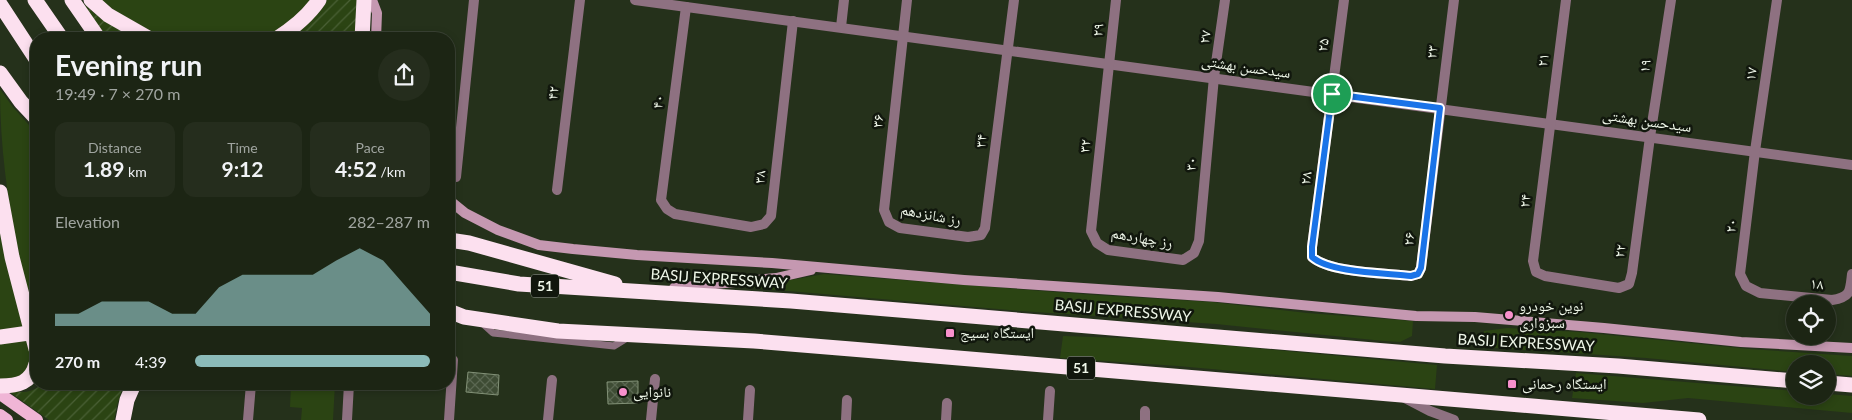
<!DOCTYPE html>
<meta charset="utf-8">
<style>
:root{--surface:#1c2514;--page:#252d1d;--text:#f1f3f6;--muted:#a0a5a0;--line:#3a4234;--accent:#8bbbb9}
body{margin:0;font-family:Lato,"Noto Naskh Arabic",sans-serif;background:var(--page);color:var(--text);height:100vh;display:flex;flex-direction:column;font-size:19px;white-space:nowrap}
*{box-sizing:border-box;margin:0}
p{font-size:16px;color:var(--muted)}
.icon{flex:none;width:28px;height:28px;fill:none;stroke:currentColor;stroke-width:2;stroke-linecap:round;stroke-linejoin:round}
.map{position:relative;flex:1;overflow:hidden}
.panel{position:absolute;left:30px;top:32px;width:425px;height:358px;display:flex;flex-direction:column;background:var(--surface);border-radius:20px;box-shadow:0 2px 8px #0003,0 0 0 1px var(--line)}
.panel>*{flex:none}
.tools{position:absolute;left:1786px;top:295px;display:grid;gap:10px}
.tools a{display:grid;place-items:center;width:50px;height:50px;border-radius:50%;background:var(--surface);box-shadow:0 2px 8px #0003,0 0 0 1px var(--line);font-size:25px}
.pin{position:absolute;display:grid;place-items:center;width:42px;height:42px;color:#fff;margin:-21px;border:2px solid #fff;border-radius:50%;box-shadow:0 1px 5px #0007}
.round{display:grid;place-items:center;flex:none;width:52px;height:52px;border-radius:26px;background:var(--page)}
.overview{display:flex;align-items:center;justify-content:space-between;height:85px;padding:0 25px}
h1{font-size:28px;font-weight:700;line-height:38px}
.metrics{display:grid;grid-template-columns:repeat(3,1fr);gap:8px;height:85px;padding:5px 25px}
.metrics div{display:grid;align-content:center;border-radius:12px;background:var(--page);text-align:center}
.metrics b{font-size:21px;font-weight:700}
.metrics small{font-size:14px;font-weight:400}
.metrics p{font-size:14px}
.chart{height:140px;padding:10px 25px}
.chart p{display:flex;justify-content:space-between}
.chart svg{width:100%;height:90px;margin-top:5px;fill:var(--accent);opacity:.7}
ul{padding:0 25px;list-style:none;font-size:16px}
li{display:grid;grid-template-columns:80px 60px 1fr;align-items:center;height:38px}
li i{height:12px;border-radius:6px;background:var(--accent)}
.map>svg:first-child{display:block}
</style>
<div class="map">
<svg width="1852" height="420" viewBox="0 0 1852 420">
<defs>
<pattern id="garden-furrows" width="10" height="10" patternUnits="userSpaceOnUse" patternTransform="scale(1.25)"><rect width="10" height="10" fill="#2b4413"/><path d="M-1 1l2-2M0 10L10 0M9 11l2-2" fill="none" stroke="#4a6035"/></pattern>
<pattern id="building-cross-hatch" width="8" height="8" patternUnits="userSpaceOnUse" patternTransform="scale(1.25)"><rect width="8" height="8" fill="#3e4c34"/><path d="M0 0l8 8M0 8l8-8" fill="none" stroke="#5a6751"/></pattern>
</defs>
<rect width="100%" height="100%" fill="#25311b"/>
<!-- grass -->
<g fill="#2b4413">
<polygon points="101,0 311,0 293,20 276,31 259,39 166,39 116,12"/>
<path d="M0,89l12,17 24,27v191c-21,-76 -36,-155 -36,-235z"/>
<polygon points="0,229 23,328 0,331"/>
<polygon points="824,274 1095,295 1212,302 1307,313 1413,321 1412,336 1400,342 1384,341 1216,324 1020,311 730,286 797,279"/>
<polygon points="1507,328 1579,332 1749,349 1852,356 1852,376 1828,374 1828,364 1795,364 1795,372 1646,358 1481,347 1484,331"/>
<polygon points="1063,336 1157,339 1437,365 1435,389 1178,366 1060,358"/>
<path d="M30,338c6,28 0,41 -30,41v-36z"/>
<polygon points="1576,373 1795,391 1795,396 1828,396 1828,394 1852,396 1852,413 1688,398 1643,403 1572,398"/>
<polygon points="291,384 335,384 333,420 301,420 302,408 290,407"/>
</g>
<!-- garden -->
<g fill="url(#garden-furrows)">
<polygon points="79,0 100,18 134,39 108,39"/>
<polygon points="326,0 357,0 356,39 288,39"/>
<path d="M42,384h82l-7,21 -3,15h-65l-42,-30c13,3 24,4 35,-6z"/>
</g>
<!-- building -->
<g fill="url(#building-cross-hatch)" stroke="#829177">
<polygon points="468,372 499,375 498,395 466,392"/>
<polygon points="638,381 638,403 608,404 607,382"/>
</g>
<g fill="none" stroke-linecap="round" stroke-linejoin="round">
<!-- lane -->
<polyline stroke="#8e7181" stroke-width="7" points="482,323 493,333 614,346 627,338"/>
<!-- street -->
<g stroke="#8e7181" stroke-width="10">
<polyline points="635,0 1852,165"/>
<polyline points="907,0 884,210 889,222 900,228 968,237 981,235 985,228 1014,0"/>
<polyline points="1116,0 1091,231 1097,243 1108,250 1183,260 1194,253 1199,241 1214,77 1225,0"/>
<path d="M1344,0l-32,247v10c18,16 74,16 99,19l7,-2 3,-6 33,-268"/>
<polyline points="1566,0 1533,261 1536,272 1545,276 1619,288 1629,284 1632,273 1650,137 1671,0"/>
<path d="M1777,0l-22,151 -15,123 6,12 14,7 72,7c19,-3 18,-9 20,-26"/>
<polyline points="686,7 661,200 667,209 675,214 751,227 764,224 771,216 793,21"/>
<polyline points="841,27 844,0"/>
<polyline points="456,177 474,0"/>
<polyline points="557,190 580,0"/>
<polyline points="1405,398 1430,411 1454,420"/>
<polyline points="248,420 251,384"/>
<polyline points="347,420 349,384"/>
<polyline points="449,420 453,360"/>
<polyline points="548,420 552,380"/>
<polyline points="651,420 655,379"/>
<polyline points="748,420 750,390"/>
<polyline points="846,420 847,400"/>
<polyline points="946,420 947,403"/>
<polyline points="1048,420 1050,391"/>
<polyline points="1145,420 1145,411"/>
</g>
<!-- secondary -->
<g stroke="#c598b1" stroke-width="10">
<polyline points="372,0 377,13 376,39"/>
<polyline points="449,200 465,213 498,230 539,245 573,249 637,255 772,263 964,280 1218,297 1416,316 1475,317 1604,328 1741,342 1852,348"/>
<polyline points="674,288 776,278 811,270"/>
</g>
<!-- primary -->
<g stroke="#f0b5d6" stroke-width="12">
<polyline points="0,394 37,420"/>
<polyline points="0,415 7,420"/>
</g>
<!-- highway -->
<g stroke="#fce0ef" stroke-width="15">
<polyline points="35,0 62,39"/>
<polyline points="72,0 99,39"/>
<polyline points="91,0 108,15 150,39"/>
<polyline points="0,4 36,59"/>
<path d="M276,39c16,-10 32,-23 43,-39"/>
<polyline points="362,39 364,0"/>
<polyline points="0,73 21,102 36,118"/>
<polyline points="0,192 12,257 36,349"/>
<polyline points="449,240 469,243 615,284"/>
<polyline points="449,272 519,284 791,301 1445,356 1618,366 1795,381"/>
<polyline points="449,311 464,317 558,331 754,341 851,349 1699,420"/>
<polyline points="0,337 36,332"/>
<polyline points="1828,383 1852,385"/>
<path d="M0,386c18,0 31,-3 36,-22"/>
<polyline points="123,420 127,400 134,384"/>
</g>
</g>
<g fill="none" stroke-linecap="round" stroke-linejoin="round">
<!-- route casing -->
<g stroke="#fff" stroke-width="10">
<path id="route" d="M1332,94l108,14 -19,160 -3,6 -7,2c-25,-3 -81,-3 -99,-19v-10z"/>
</g>
<!-- route -->
<use href="#route" stroke="#1a73e8" stroke-width="6"/>
</g>
<!-- markers -->
<g fill="#f890cc" stroke="#11170d" stroke-width="2">
<circle cx="1509" cy="315" r="5"/>
<rect x="945" y="328" width="10" height="10" rx="2.5"/>
<rect x="1507" y="379" width="10" height="10" rx="2.5"/>
<circle cx="623" cy="392" r="5"/>
</g>
<g text-anchor="middle" stroke-width="5" stroke-linejoin="round" paint-order="stroke">
<!-- shield labels -->
<g fill="#11170d" stroke="#acb4a7" stroke-width="1">
<rect x="531" y="274.5" width="28" height="23" rx="4"/>
<rect x="1067" y="356.5" width="28" height="23" rx="4"/>
</g>
<g font-size="14" font-weight="bold" fill="#eff7e9">
<text x="545" y="291">51</text>
<text x="1081" y="373">51</text>
</g>
<!-- street labels -->
<g font-size="15" fill="#eff7e9" stroke="#11170d">
<text transform="translate(1098 30) rotate(-83)" y="5">۲۹</text>
<text transform="translate(1205 37) rotate(-82)" y="5">۲۷</text>
<text transform="translate(1323 45) rotate(-82)" y="5">۲۵</text>
<text transform="translate(1432 52) rotate(-83)" y="5">۲۳</text>
<text transform="translate(1543 60) rotate(-82)" y="5">۲۱</text>
<text transform="translate(1645 66) rotate(-81)" y="5">۱۹</text>
<text transform="translate(1246 67) rotate(8)" y="5">سیدحسن بهشتی</text>
<text transform="translate(1751 74) rotate(-82)" y="5">۱۷</text>
<text transform="translate(553 93) rotate(-83)" y="5">۴۲</text>
<text transform="translate(658 102) rotate(-83)" y="5">۴۰</text>
<text transform="translate(878 121) rotate(-84)" y="5">۳۶</text>
<text transform="translate(1647 121) rotate(8)" y="5">سیدحسن بهشتی</text>
<text transform="translate(981 141) rotate(-83)" y="5">۳۴</text>
<text transform="translate(1085 146) rotate(-84)" y="5">۳۲</text>
<text transform="translate(1191 164) rotate(-85)" y="5">۳۰</text>
<text transform="translate(760 177) rotate(-83)" y="5">۳۸</text>
<text transform="translate(1306 178) rotate(-82)" y="5">۲۸</text>
<text transform="translate(1525 201) rotate(-83)" y="5">۲۴</text>
<text transform="translate(931 215) rotate(11)" y="5">رز شانزدهم</text>
<text transform="translate(1731 226) rotate(-83)" y="5">۲۰</text>
<text transform="translate(1142 238) rotate(10)" y="5">رز چهاردهم</text>
<text transform="translate(1409 239) rotate(-83)" y="5">۲۶</text>
<text transform="translate(1620 251) rotate(-82)" y="5">۲۲</text>
<text transform="translate(719 279) rotate(4)" y="5">BASIJ EXPRESSWAY</text>
<text transform="translate(1817 284) rotate(6)" y="5">۱۸</text>
<text transform="translate(1123 311) rotate(5)" y="5">BASIJ EXPRESSWAY</text>
<text transform="translate(1526 343) rotate(3)" y="5">BASIJ EXPRESSWAY</text>
</g>
<!-- poi labels -->
<g font-size="15" fill="#eff7e9" stroke="#11170d" text-anchor="start">
<text x="1519" y="311">نوین خودرو<tspan x="1519" dy="17">سبزواری</tspan></text>
<text x="960" y="338">ایستگاه بسیج</text>
<text x="1522" y="389">ایستگاه رحمانی</text>
<text x="633" y="397">نانوایی</text>
</g>
</g>
</svg>
<div class="tools">
<a><svg class="icon" aria-label="locate" viewBox="0 0 24 24"><circle cx="12" cy="12" r="6"/><path d="M12 2v4M12 18v4M2 12h4M18 12h4"/></svg></a>
<a><svg class="icon" aria-label="layers" viewBox="0 0 24 24"><path d="M12 4l9 5-9 5-9-5zM3 14l9 5 9-5"/></svg></a>
</div>
<div class="pin" style="left:1332px;top:94px;background:#1e9e55"><svg class="icon" aria-label="arrive" viewBox="0 0 24 24"><path d="M6 21V4h12l-3 4 3 4H6"/></svg></div>
<section class="panel">
<div class="overview"><div><h1>Evening run</h1><p>19:49 · 7 × 270 m</p></div><a class="round"><svg class="icon" aria-label="share" viewBox="0 0 24 24"><path d="M12 15V3M7 8l5-5 5 5M5 13v7h14v-7"/></svg></a></div>
<div class="metrics">
<div><p>Distance</p><b>1.89<small> km</small></b></div>
<div><p>Time</p><b>9:12</b></div>
<div><p>Pace</p><b>4:52<small> /km</small></b></div>
</div>
<div class="chart"><p><span>Elevation</span>282–287 m</p>
<svg viewBox="0 0 160 44" preserveAspectRatio="none"><path d="M0 44V38L10 38L20 32L30 32L40 32L50 38L60 38L70 25L80 19L90 19L100 19L110 19L120 12L130 6L140 12L150 25L160 38V44z"/></svg>
</div>
<ul>
<li><b>270 m</b>4:39<i style="width:100%"></i></li>
</ul>
</section>
</div>
